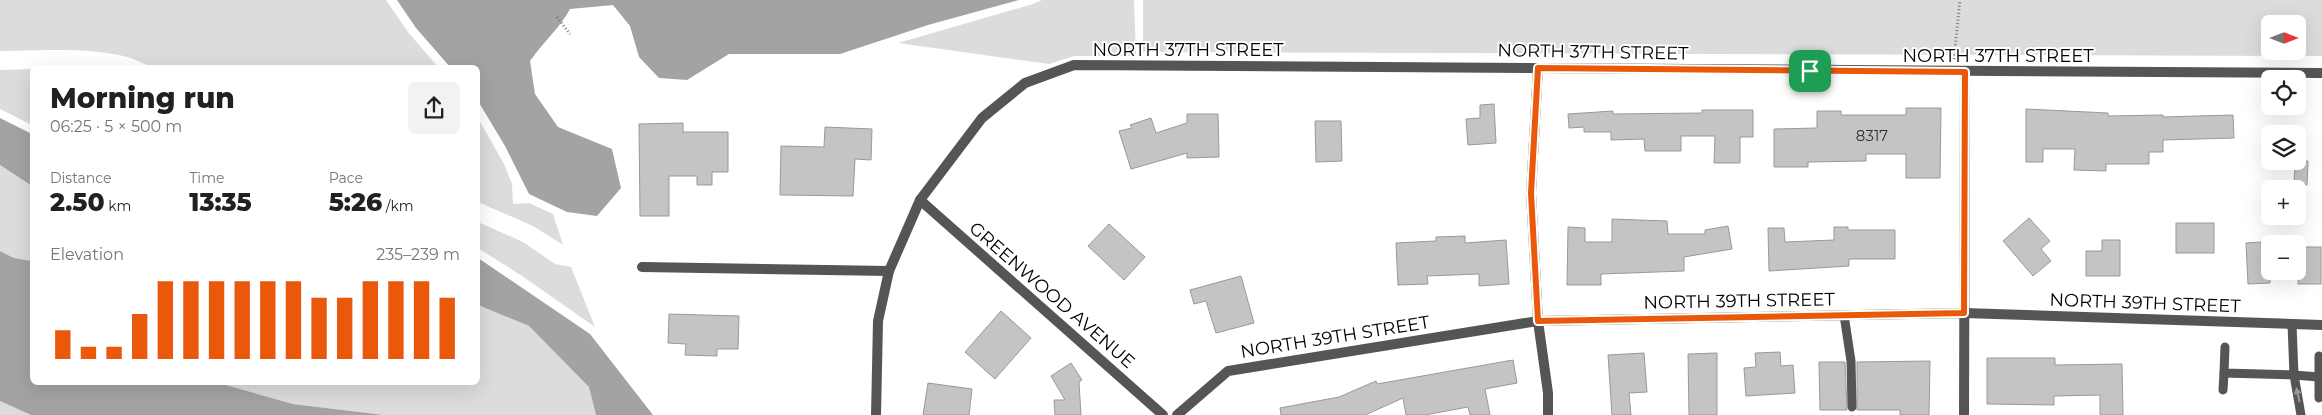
<!DOCTYPE html>
<meta charset="utf-8">
<style>
:root{--surface:#fff;--page:#f2f2f2;--text:#202124;--muted:#757577;--accent:#ea580c}
body{margin:0;font-family:Montserrat,sans-serif;background:var(--page);color:var(--text);height:100vh;display:flex;flex-direction:column;font-size:19px;white-space:nowrap}
*{box-sizing:border-box;margin:0}
p{font-size:16px;color:var(--muted)}
.icon{flex:none;width:28px;height:28px;fill:none;stroke:currentColor;stroke-width:2;stroke-linecap:round;stroke-linejoin:round}
.map{position:relative;flex:1;overflow:hidden}
.sheet{position:absolute;left:30px;top:65px;width:450px;height:320px;display:flex;flex-direction:column;background:var(--surface);border-radius:8px;box-shadow:0 5px 20px #0002}
.sheet>*{flex:none}
.needle{width:32px;rotate:90deg}
.tools{position:absolute;left:2261px;top:15px;display:grid;gap:10px}
.tools a{display:grid;place-items:center;width:45px;height:45px;border-radius:8px;background:var(--surface);box-shadow:0 5px 20px #0002;font-size:25px}
.pin{position:absolute;display:grid;place-items:center;width:42px;height:42px;color:#fff;margin:-21px;border-radius:10px;box-shadow:0 2px 8px #0006}
.round{display:grid;place-items:center;flex:none;width:52px;height:52px;border-radius:8px;background:var(--page)}
.headline{display:flex;align-items:center;justify-content:space-between;height:85px;padding:0 20px}
h1{font-size:28px;font-weight:800;line-height:38px}
.figures{display:grid;grid-template-columns:repeat(3,1fr);gap:8px;height:85px;padding:5px 20px}
.figures div{display:grid;align-content:center}
.figures b{font-size:25px;font-weight:800}
.figures small{font-size:14px;font-weight:400}
.figures p{font-size:14px}
.chart{height:140px;padding:10px 20px}
.chart p{display:flex;justify-content:space-between}
.chart svg{width:100%;height:90px;margin-top:5px;stroke:var(--accent);stroke-width:6}
.map>svg:first-child{display:block}
</style>
<div class="map">
<svg width="2322" height="415" viewBox="0 0 2322 415">
<rect width="100%" height="100%" fill="#fff"/>
<!-- green -->
<g fill="#dcdcdc" fill-rule="evenodd">
<path d="M0,0h386l22,32 30,35 -287,1c-33,-24 -111,-17 -151,-17z"/>
<polygon points="1042,0 1134,0 1136,56 1074,56 1049,64 898,43 1033,4"/>
<path d="M1143,0h1179v56l-1179,-4zM2270,24h28v27h-28z"/>
<polygon points="32,69 32,125 0,109 0,70"/>
<polygon points="478,118 504,164 512,184 513,204 529,203 553,214 563,245 533,226 478,202"/>
<polygon points="0,165 32,186 32,261 14,258 0,251"/>
<polygon points="478,222 523,242 555,264 571,267 595,327 522,276 478,248"/>
<polygon points="478,305 529,326 590,387 596,415 384,415 293,404 219,383 478,382"/>
<polygon points="0,401 31,415 0,415"/>
</g>
<!-- water -->
<g fill="#a3a3a3">
<path d="M397,0h622l-91,25 -88,29h-111l-42,26 -28,-2 -20,-21 -9,-31 -17,-21 -43,4c-9,17 -28,35 -40,52l5,33 23,33 54,22 9,39 -24,28 -30,-4 -38,-18 -24,-48 -27,-45v-33l-28,-1 -34,-39z"/>
<polygon points="0,118 32,134 32,186 0,165"/>
<polygon points="0,251 14,258 32,261 32,382 219,383 293,404 384,415 31,415 0,401"/>
<polygon points="478,258 590,334 653,415 596,415 589,387 529,326 478,305"/>
</g>
<!-- building -->
<g fill="#c4c4c4" stroke="#999">
<polygon points="1494,104 1496,143 1468,145 1466,119 1480,118 1480,105"/>
<polygon points="1906,108 1941,108 1940,178 1906,178 1906,154 1866,154 1866,161 1808,162 1808,167 1774,167 1774,129 1817,128 1817,111 1841,111 1841,115 1906,115"/>
<polygon points="2026,109 2108,113 2108,116 2163,115 2163,117 2233,115 2234,138 2163,140 2163,152 2149,152 2149,164 2106,164 2106,171 2074,170 2075,149 2043,149 2043,162 2026,162"/>
<polygon points="1702,110 1753,110 1753,137 1740,137 1740,163 1714,163 1715,136 1681,136 1681,151 1645,151 1644,139 1611,140 1611,132 1584,132 1584,127 1569,128 1568,114 1613,111 1613,114 1702,113"/>
<polygon points="1187,114 1218,114 1219,157 1187,158 1187,153 1131,169 1119,131 1132,128 1130,125 1151,118 1156,133 1187,123"/>
<polygon points="1315,121 1341,121 1342,161 1316,162"/>
<polygon points="683,123 683,132 728,132 728,172 712,172 712,185 697,185 697,176 669,176 669,216 640,216 639,124"/>
<polygon points="825,127 872,129 871,160 855,159 853,196 780,195 781,146 824,147"/>
<polygon points="2295,161 2308,161 2307,185 2294,185"/>
<polygon points="2029,218 2050,241 2041,249 2051,261 2033,276 2003,241"/>
<polygon points="1612,219 1667,221 1668,234 1705,234 1705,230 1728,226 1732,249 1684,257 1684,271 1601,274 1601,285 1567,285 1568,227 1585,228 1585,242 1612,242"/>
<rect x="2176" y="223" width="38" height="30"/>
<polygon points="1109,224 1145,257 1124,280 1088,246"/>
<polygon points="1834,227 1848,227 1848,230 1895,230 1895,259 1849,259 1849,266 1769,271 1768,228 1784,228 1785,242 1834,240"/>
<polygon points="1465,236 1465,243 1506,240 1509,284 1479,286 1479,274 1427,276 1428,284 1398,285 1396,243 1436,241 1436,237"/>
<polygon points="2102,240 2120,240 2120,276 2086,276 2086,251 2102,251"/>
<polygon points="2261,242 2262,256 2270,255 2270,283 2248,284 2246,243"/>
<rect x="2298" y="247" width="23" height="37"/>
<polygon points="1241,276 1254,323 1216,333 1206,301 1194,304 1190,290"/>
<polygon points="1001,311 1031,338 995,379 965,352"/>
<polygon points="669,314 739,316 738,349 717,349 717,356 685,355 686,344 668,343"/>
<polygon points="1780,352 1781,366 1793,365 1795,393 1746,396 1744,368 1756,367 1755,353"/>
<polygon points="1644,353 1647,392 1629,393 1631,415 1612,415 1608,355"/>
<polygon points="1717,353 1717,415 1689,415 1688,354"/>
<polygon points="1987,358 2055,358 2055,365 2122,364 2123,415 2100,415 2100,395 2054,396 2054,405 1987,404"/>
<polygon points="1513,360 1517,383 1485,389 1490,415 1470,415 1468,407 1425,415 1406,415 1403,398 1365,415 1281,415 1280,408 1339,397 1376,381 1377,384"/>
<polygon points="1930,361 1929,415 1900,415 1900,410 1857,410 1857,362"/>
<polygon points="1819,362 1845,362 1847,410 1820,410"/>
<polygon points="1071,363 1082,380 1079,382 1081,415 1055,415 1054,400 1065,400 1051,376"/>
<polygon points="928,383 972,389 969,415 923,415"/>
</g>
<g fill="none" stroke-linecap="round" stroke-linejoin="round">
<!-- path -->
<g stroke="#777" stroke-width="3" stroke-dasharray="1 2.5" stroke-linecap="butt">
<polyline points="557,17 570,34"/>
<polyline points="1954,59 1960,0"/>
</g>
<!-- service -->
<g stroke="#555" stroke-width="9">
<polyline points="1844,315 1851,361 1852,407"/>
<polyline points="2225,347 2224,373 2294,375 2292,324"/>
<polyline points="2223,390 2224,373"/>
<polyline points="2319,398 2319,377"/>
<polyline points="2301,415 2294,375 2319,377 2319,356"/>
</g>
<!-- minor -->
<g stroke="#555" stroke-width="10">
<polyline points="1538,68 1531,193 1538,321 1548,393 1548,415"/>
<polyline points="920,200 1163,415"/>
<polyline points="642,267 889,271"/>
<polyline points="876,415 878,321 889,271 920,200 982,118 1025,83 1074,65 2322,73"/>
<polyline points="1177,415 1228,371 1538,321 1964,313 2322,325"/>
<polyline points="1964,415 1965,72"/>
</g>
</g>
<!-- one-way arrows -->
<defs><path id="oneway-solid" d="M-6-.8H1V-3.2L6.5 0L1 3.2V.8H-6Z" transform="scale(1.25)"/></defs>
<use fill="#999" href="#oneway-solid" transform="translate(2298 395) rotate(-103)"/>
<g fill="none" stroke-linecap="round" stroke-linejoin="round">
<!-- route casing -->
<g stroke="#fff" stroke-width="10">
<polygon id="route" points="1538,68 1965,72 1964,313 1538,321 1531,193"/>
</g>
<!-- route -->
<use href="#route" stroke="#ea580c" stroke-width="6"/>
</g>
<g text-anchor="middle" stroke-width="4" stroke-linejoin="round" paint-order="stroke">
<!-- number labels -->
<g font-size="15" fill="#313131">
<text x="1872" y="141">8317</text>
</g>
<!-- street labels -->
<g font-size="18" fill="#000" stroke="#fff">
<text x="1188" y="56">NORTH 37TH STREET</text>
<text transform="translate(1593 52) rotate(1)" y="6">NORTH 37TH STREET</text>
<text x="1998" y="62">NORTH 37TH STREET</text>
<text transform="translate(1052 295) rotate(41)" y="6">GREENWOOD AVENUE</text>
<text transform="translate(1739 301) rotate(-1)" y="6">NORTH 39TH STREET</text>
<text transform="translate(2145 303) rotate(2)" y="6">NORTH 39TH STREET</text>
<text transform="translate(1335 337) rotate(-9)" y="6">NORTH 39TH STREET</text>
</g>
</g>
</svg>
<div class="tools">
<a><svg class="needle" viewBox="-14 -14 28 28"><path d="M0-13l5 13h-10z" fill="#e53935"/><path d="M0 13l5-13h-10z" fill="#757577"/></svg></a>
<a><svg class="icon" aria-label="locate" viewBox="0 0 24 24"><circle cx="12" cy="12" r="6"/><path d="M12 2v4M12 18v4M2 12h4M18 12h4"/></svg></a>
<a><svg class="icon" aria-label="layers" viewBox="0 0 24 24"><path d="M12 4l9 5-9 5-9-5zM3 14l9 5 9-5"/></svg></a>
<a>+</a>
<a>−</a>
</div>
<div class="pin" style="left:1810px;top:71px;background:#1e9e55"><svg class="icon" aria-label="arrive" viewBox="0 0 24 24"><path d="M6 21V4h12l-3 4 3 4H6"/></svg></div>
<section class="sheet">
<div class="headline"><div><h1>Morning run</h1><p>06:25 · 5 × 500 m</p></div><a class="round"><svg class="icon" aria-label="share" viewBox="0 0 24 24"><path d="M12 15V3M7 8l5-5 5 5M5 13v7h14v-7"/></svg></a></div>
<div class="figures">
<div><p>Distance</p><b>2.50<small> km</small></b></div>
<div><p>Time</p><b>13:35</b></div>
<div><p>Pace</p><b>5:26<small> /km</small></b></div>
</div>
<div class="chart"><p><span>Elevation</span>235–239 m</p>
<svg viewBox="0 0 160 44" preserveAspectRatio="none"><path d="M5 44V30M15 44V38M25 44V38M35 44V22M45 44V6M55 44V6M65 44V6M75 44V6M85 44V6M95 44V6M105 44V14M115 44V14M125 44V6M135 44V6M145 44V6M155 44V14"/></svg>
</div>
</section>
</div>
